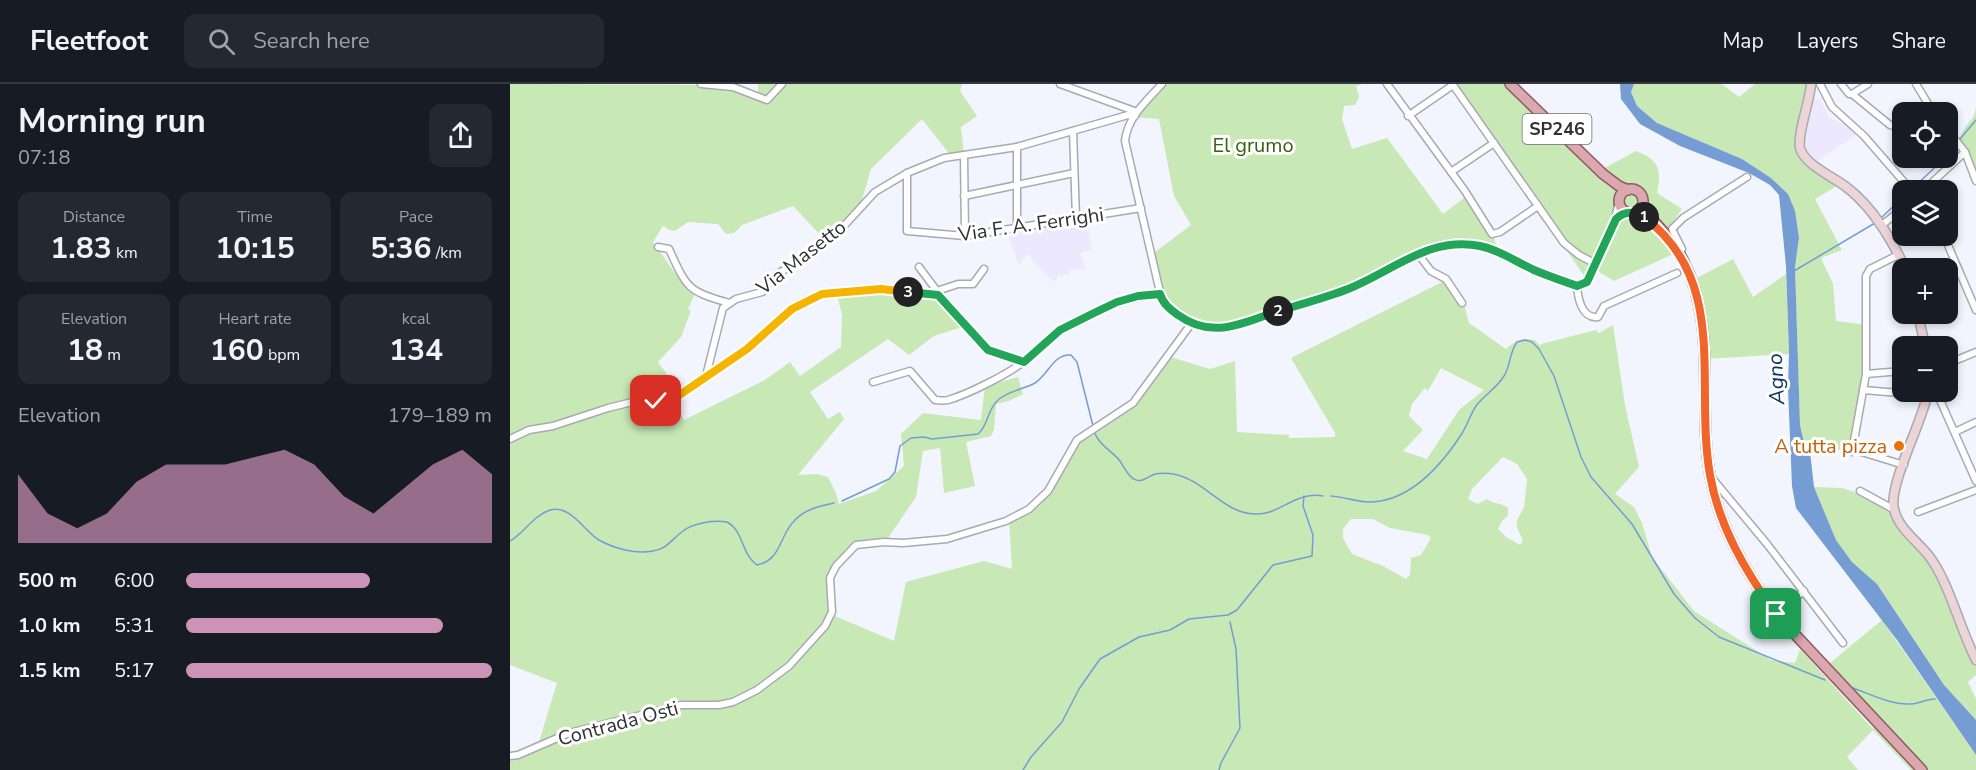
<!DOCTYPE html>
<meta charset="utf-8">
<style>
:root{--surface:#171b24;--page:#242831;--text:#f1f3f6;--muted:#9ea1a6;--line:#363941;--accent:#cd92b7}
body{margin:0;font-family:"Nunito Sans",sans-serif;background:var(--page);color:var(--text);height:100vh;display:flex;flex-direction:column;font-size:22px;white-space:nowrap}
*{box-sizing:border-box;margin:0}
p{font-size:20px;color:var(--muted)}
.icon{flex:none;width:33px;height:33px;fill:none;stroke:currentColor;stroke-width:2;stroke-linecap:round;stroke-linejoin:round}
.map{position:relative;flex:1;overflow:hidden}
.side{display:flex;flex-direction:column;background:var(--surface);width:510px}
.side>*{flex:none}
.tools{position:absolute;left:1382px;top:18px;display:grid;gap:12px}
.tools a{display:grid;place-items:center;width:66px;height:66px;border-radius:12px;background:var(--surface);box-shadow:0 3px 9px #0003;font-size:30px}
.pin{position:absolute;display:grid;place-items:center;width:51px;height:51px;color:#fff;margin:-26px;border-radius:12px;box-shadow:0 3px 9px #0006}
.km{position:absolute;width:30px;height:30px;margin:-15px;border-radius:50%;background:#222;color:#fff;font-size:16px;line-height:30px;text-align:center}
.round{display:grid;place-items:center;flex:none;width:63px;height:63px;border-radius:12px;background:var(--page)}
.overview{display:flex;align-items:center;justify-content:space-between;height:102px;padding:0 18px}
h1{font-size:33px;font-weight:700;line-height:45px}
.figures{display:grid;grid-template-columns:repeat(3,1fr);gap:9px;height:102px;padding:6px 18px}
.figures div{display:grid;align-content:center;border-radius:12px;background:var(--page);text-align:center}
.figures b{font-size:30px;font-weight:700}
.figures small{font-size:16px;font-weight:400}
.figures p{font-size:16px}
.chart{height:168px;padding:12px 18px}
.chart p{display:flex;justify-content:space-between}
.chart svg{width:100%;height:108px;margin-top:6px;fill:var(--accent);opacity:.7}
ul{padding:0 18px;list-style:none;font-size:20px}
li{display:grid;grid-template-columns:96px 72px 1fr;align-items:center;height:45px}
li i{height:15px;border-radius:8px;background:var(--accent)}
header{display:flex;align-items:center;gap:36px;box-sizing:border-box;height:84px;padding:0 30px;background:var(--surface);border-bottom:2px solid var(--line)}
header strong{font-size:28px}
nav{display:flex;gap:33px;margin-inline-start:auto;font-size:21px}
.search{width:420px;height:54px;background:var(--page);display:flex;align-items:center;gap:15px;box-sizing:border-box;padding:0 21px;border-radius:12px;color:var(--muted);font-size:22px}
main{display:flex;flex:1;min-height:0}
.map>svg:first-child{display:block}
</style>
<header>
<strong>Fleetfoot</strong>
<div class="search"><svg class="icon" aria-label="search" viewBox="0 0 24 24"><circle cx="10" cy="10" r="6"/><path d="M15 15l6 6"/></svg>Search here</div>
<nav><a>Map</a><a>Layers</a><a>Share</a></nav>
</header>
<main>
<section class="side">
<div class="overview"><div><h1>Morning run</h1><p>07:18</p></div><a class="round"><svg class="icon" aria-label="share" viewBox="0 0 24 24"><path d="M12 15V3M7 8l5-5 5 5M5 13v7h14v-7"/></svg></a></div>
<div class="figures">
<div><p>Distance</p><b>1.83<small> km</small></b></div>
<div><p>Time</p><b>10:15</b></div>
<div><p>Pace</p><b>5:36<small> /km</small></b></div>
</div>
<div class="figures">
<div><p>Elevation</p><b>18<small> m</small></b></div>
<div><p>Heart rate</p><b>160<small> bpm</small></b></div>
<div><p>kcal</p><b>134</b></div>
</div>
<div class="chart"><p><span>Elevation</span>179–189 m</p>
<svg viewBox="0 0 160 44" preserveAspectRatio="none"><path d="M0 44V16L10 32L20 38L30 32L40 19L50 12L60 12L70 12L80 9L90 6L100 12L110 25L120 32L130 22L140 12L150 6L160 16V44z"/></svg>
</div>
<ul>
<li><b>500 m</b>6:00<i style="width:60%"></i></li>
<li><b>1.0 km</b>5:31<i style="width:84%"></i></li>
<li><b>1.5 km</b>5:17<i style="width:100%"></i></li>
</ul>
</section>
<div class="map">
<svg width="1466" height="686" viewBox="0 0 1466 686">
<rect width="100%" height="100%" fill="#f2f5fd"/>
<!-- education -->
<g fill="#ece8fe">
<polygon points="1302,15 1312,15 1311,17 1319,34 1334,40 1347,50 1308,77 1297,67 1293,55"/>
<polygon points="578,141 582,166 570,169 576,186 558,185 559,190 547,192 547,196 542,197 517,170 509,181 498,152 500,150 546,143 547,146"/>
</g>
<!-- green -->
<g fill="#c8e9b6" fill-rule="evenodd">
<path d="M0,0l228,1 10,8 2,5 8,2v-16h204l-2,7 17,25 -16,11 3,27 -13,2 -29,-37 -51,50 -12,41 -33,31 -33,-35 -51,19 -8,8 -8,1 -8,-10 -30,-2 -13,9 -5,-1 -7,-4 -10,16 29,41 13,11 -7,15 3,2 -10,26 -23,25 22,30 -10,6 14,22 81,-40 25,-18 10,14 41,-29 1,-32 -6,-24 65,-2 2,-4 30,4 2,-2 27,40 -28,9 -25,19 -21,-16 -78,53 18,27 12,-7 4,7 -46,56 19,-1 11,3 8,16 3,11 37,-13 28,-25 -3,-32 22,-21 58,7 4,-34 33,-9 5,17 -14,7 -13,3 -2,26 -3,6 -25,6 9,44 -31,7 -4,-45 -17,3 -7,46 -30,44 -31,6 -25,27v40l64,27 12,-59 78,-21 28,8 -3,-50 32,-22 32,-50 62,-49 32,-42 43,13 25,-8 2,71 52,3v3l46,-1v-4l-44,-75 157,-79 15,22 6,22 37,26c10,-9 16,-12 29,-9l5,6 1,-2 55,-14 3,3 14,-8 12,80 14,62 -24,27 19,13 8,16 10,34 42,54 77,49 24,3 5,-14 73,80 5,-12 -48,-54 52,-43 94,135v15h-65l-38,-40 -26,27 11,13h-1348v-15l28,-10 19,-62 -47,-18zM931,284l43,22 -25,20 -32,49 -24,-8 20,-21 -14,-14 3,-12 13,-16 3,3zM993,373l14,7 10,15 -3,28 -7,13v8l6,12 -3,5 -14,-8 -8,-8 4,-8 6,-5v-8c-7,-6 -14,-3 -21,-9l-9,5 -10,-5 4,-10zM841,435h22l17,9 38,7 3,3 -10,17 -10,3 -1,17 -4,4 -23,-13 -31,-12 -9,-16v-9z"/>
<polygon points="651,0 852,0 846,2 849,13 845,21 834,22 832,35 842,65 877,54 933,130 954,114 984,153 987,166 962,161 922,163 844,202 707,244 680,238 652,216 645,168 681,141 664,112 649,35 622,33"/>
<path d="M942,0h60l33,31 41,34 13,22 37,-20c23,9 26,18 21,42l25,16 -16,22 14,20 -66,30 -21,-13 -6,12z"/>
<polygon points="1124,0 1212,0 1229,13 1245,0 1300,0 1291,65 1302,80 1332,99 1305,115 1332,166 1311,174 1323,200 1326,237 1357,241 1357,271 1340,368 1294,359 1290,341 1289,312 1285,183 1289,154 1278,110 1261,94 1232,75 1147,39 1127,22 1121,8"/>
<path d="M1466,22v75c-2,-7 -2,-13 -4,-19 -3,-11 -17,-17 -9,-31 6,-11 12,-11 13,-25z"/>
<polygon points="1223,175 1243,213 1276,190 1279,270 1194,275 1183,196"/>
<polygon points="1304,403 1332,404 1385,421 1389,437 1426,481 1466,576 1466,591 1458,598 1466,615 1466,637 1434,601 1367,500 1342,478 1326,456"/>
</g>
<!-- water -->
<polygon fill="#759dd3" points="1110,0 1124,0 1121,8 1127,22 1147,39 1232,75 1261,94 1278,110 1285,127 1289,154 1285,183 1290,341 1294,359 1299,359 1304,403 1326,456 1342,478 1367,500 1434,601 1466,636 1466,671 1387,556 1286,424 1282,402 1278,304 1279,270 1276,182 1269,111 1260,101 1239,89 1170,62 1130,40 1111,15"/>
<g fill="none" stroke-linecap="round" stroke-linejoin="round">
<!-- stream -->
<g stroke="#759dd3" stroke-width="1.5">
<polyline points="1449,56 1466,36"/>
<polyline points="1437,71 1446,60"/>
<polyline points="1403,104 1435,74"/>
<polyline points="1371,134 1392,114"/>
<polyline points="1284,187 1365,139"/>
<path d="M584,346c1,4 1,5 4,9 6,9 16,14 22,22 4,6 8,15 14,18 7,5 15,-3 21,-5 5,-1 14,-1 18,0 31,5 50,39 81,40 25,2 41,-23 69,-18"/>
<path d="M821,412c12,1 24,5 36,6 42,1 73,-35 94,-67 6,-9 9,-20 15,-29 8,-11 21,-18 28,-30 7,-11 5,-23 13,-34l8,-2 7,2 7,7 15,27 27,81 10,20 41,47 42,70 21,24 24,19 106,43"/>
<path d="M332,417l47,-22 6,-7 5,-26 11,-8 13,-1 8,2 46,-5c10,-8 9,-23 19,-33 10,-10 25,-11 38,-18 13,-8 19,-30 36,-28l6,7 16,64"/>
<path d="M0,457c14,-8 24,-26 40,-31 20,-6 34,21 49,30 16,9 36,14 54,11 14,-2 19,-12 30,-20 10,-8 31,-11 44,-9 17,9 14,32 30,43 25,-5 22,-30 38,-45 10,-11 25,-14 39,-17"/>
<path d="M1343,604c17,6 36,16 55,16 9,1 17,-5 27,-5"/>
<polyline points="513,686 521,673 552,638 569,605 590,575 629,553 660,546 679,535 718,531 727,526 763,481 802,472 803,451 793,422 794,412"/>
<polyline points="709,686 711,679 730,644 726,565 720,538"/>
</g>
<!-- minor casing -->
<g stroke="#a7aab2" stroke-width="9">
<g id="minor">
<polyline points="191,0 223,3 257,16 272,0"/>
<polyline points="550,0 627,28"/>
<path d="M652,0c-15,16 -35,34 -37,57l37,160 5,6 24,17 15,4h17l127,-40 83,-41c42,-11 65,6 101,23 14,6 29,11 43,16l10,-4 28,-63 4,-18"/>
<polyline points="877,0 955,107 982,150 990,148 1028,122"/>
<polyline points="1310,0 1322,23 1354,52 1401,106"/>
<polyline points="1331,0 1339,10 1342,10 1358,0"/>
<polyline points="1406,0 1423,28"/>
<polyline points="1342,10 1380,41 1392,44"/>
<polyline points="898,32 943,1 1054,159 1069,171 1086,180"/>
<polyline points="1437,45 1455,68"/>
<polyline points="563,47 566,134"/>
<polyline points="507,63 507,143"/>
<polyline points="454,71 455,152"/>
<polyline points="941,88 984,59"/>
<polyline points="397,89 397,147 455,152 631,124"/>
<polyline points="1414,106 1455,68 1466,97"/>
<polyline points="454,112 564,89"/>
<polyline points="1106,134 1113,130 1120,129"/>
<polyline points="1372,141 1392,125"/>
<polyline points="1434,152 1466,226"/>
<path d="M148,163l11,2c18,39 18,42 60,54"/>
<polyline points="1168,167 1172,165 1162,145 1173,134 1237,93"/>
<polyline points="908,170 921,187 936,195 952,219"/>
<polyline points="409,183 427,207 428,211 478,266 514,278"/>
<path d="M1067,202c1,13 5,33 21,31l6,-11 73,-33"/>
<polyline points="427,207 448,200 463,200 474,185"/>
<polyline points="1437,280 1466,268"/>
<polyline points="1356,290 1392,287"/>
<polyline points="196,292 237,265 282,225 312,210 371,205 428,211"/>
<path d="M363,298l37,-11 25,29c4,0 9,1 13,0 21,-6 62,-27 78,-40 12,-10 23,-22 35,-30 30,-19 64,-32 99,-36"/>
<polyline points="1353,306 1427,312 1430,316 1466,397"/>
<polyline points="1445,348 1466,338"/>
<polyline points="0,355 19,346 43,342 98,324 122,318 158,315 168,312 196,292 213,224 226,215 252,208 267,190 290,177 332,144 365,108 397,89 434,74 507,63 618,31 625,32"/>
<polyline points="1345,366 1394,381"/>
<polyline points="1342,368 1356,290 1356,192 1360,185 1388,171"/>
<polyline points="1201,393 1257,460 1333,559"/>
<polyline points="1350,407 1383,425"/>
<polyline points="1408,428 1466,406"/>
<polyline points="1266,530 1294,507"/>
<polyline points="0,672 8,671 59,649 171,621 209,621 223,618 247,606 279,582 315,542 322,528 320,494 326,482 346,461 374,458 393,459 437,455 496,437 519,425 538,407 567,356 623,319 681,240"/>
</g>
</g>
<!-- secondary casing -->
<g stroke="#a7aab2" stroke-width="11">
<g id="secondary">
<path d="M1301,0c-1,17 -14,50 -11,64 4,16 33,29 45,38 28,21 46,52 60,82"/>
<polyline points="1408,230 1415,262"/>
<path d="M1418,308c-5,29 -40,93 -34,117 4,19 24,33 35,47 20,26 31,73 47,104"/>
</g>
</g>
<!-- primary casing -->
<g stroke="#905962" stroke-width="12">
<g id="primary">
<polyline points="1000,0 1093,90 1109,102 1118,106"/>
<circle cx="1121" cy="117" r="12"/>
<path d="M1133,119l1,6c13,17 30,32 39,51 35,67 14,143 27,215 9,52 36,97 66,139l146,156"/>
</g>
</g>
<!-- minor -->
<use href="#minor" stroke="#fff" stroke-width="6"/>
<!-- secondary -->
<use href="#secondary" stroke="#edd4d7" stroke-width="8"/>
<!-- primary -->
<use href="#primary" stroke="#dba8af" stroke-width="9"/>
</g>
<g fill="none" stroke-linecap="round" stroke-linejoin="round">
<!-- split-1 casing -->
<g stroke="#fff" stroke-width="12">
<path id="split-1" d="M1134,133c86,65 50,167 66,258 9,52 36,97 66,139"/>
</g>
<!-- split-2 casing -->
<g stroke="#fff" stroke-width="12">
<path id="split-2" d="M768,227c24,-7 47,-13 70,-22 45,-18 81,-53 132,-43 20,4 36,16 54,24 14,6 29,11 43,16l10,-4 29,-63c8,-8 18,-8 28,-2"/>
</g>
<!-- split-3 casing -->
<g stroke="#fff" stroke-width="12">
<path id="split-3" d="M398,208l30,3 50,55 36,12 36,-32 34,-17 23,-11 21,-6 22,-2c3,10 10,15 18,21 35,25 64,8 100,-4"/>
</g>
<!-- split-4 casing -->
<g stroke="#fff" stroke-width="12">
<polyline id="split-4" points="146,317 168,312 237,265 282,225 312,210 371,205 398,208"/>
</g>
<!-- split-1 -->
<use href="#split-1" stroke="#f0652b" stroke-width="8"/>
<!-- split-2 -->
<use href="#split-2" stroke="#22a559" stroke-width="8"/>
<!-- split-3 -->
<use href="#split-3" stroke="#22a559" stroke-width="8"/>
<!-- split-4 -->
<use href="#split-4" stroke="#f5b400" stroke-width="8"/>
</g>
<!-- markers -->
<circle fill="#e8710a" stroke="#fff" stroke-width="2" cx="1389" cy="362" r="6"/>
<g text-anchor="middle" stroke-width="6" stroke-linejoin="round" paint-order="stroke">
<!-- shield labels -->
<rect fill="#fff" stroke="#6e6f71" stroke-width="1.5" x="1012.5" y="30" width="69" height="30" rx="4.5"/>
<g font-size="18" font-weight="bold" fill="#303134">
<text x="1047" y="51">SP246</text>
</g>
<!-- park labels -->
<g font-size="20" fill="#35620d" stroke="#fff">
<text x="743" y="68">El grumo</text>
</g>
<!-- street labels -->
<g font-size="20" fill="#303134" stroke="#fff">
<text transform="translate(521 140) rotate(-8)" y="7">Via F. A. Ferrighi</text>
<text transform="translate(291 173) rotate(-38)" y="7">Via Masetto</text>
<text transform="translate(108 639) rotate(-15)" y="7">Contrada Osti</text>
</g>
<!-- food labels -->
<g font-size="20" fill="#c56008" stroke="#fff" text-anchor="end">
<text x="1377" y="369">A tutta pizza</text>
</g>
<!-- water labels -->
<g font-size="21" font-style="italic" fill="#0c3465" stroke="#fff">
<text transform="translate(1266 295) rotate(-93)" y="7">Agno</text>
</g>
</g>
</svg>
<div class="tools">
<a><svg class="icon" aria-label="locate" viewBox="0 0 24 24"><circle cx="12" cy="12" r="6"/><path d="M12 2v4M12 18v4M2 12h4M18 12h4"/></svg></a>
<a><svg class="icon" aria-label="layers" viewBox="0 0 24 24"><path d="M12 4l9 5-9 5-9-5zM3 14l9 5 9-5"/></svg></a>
<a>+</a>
<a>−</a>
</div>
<div class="pin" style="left:1266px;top:530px;background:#1e9e55"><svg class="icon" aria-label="arrive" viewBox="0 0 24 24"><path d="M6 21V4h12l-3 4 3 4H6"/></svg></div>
<div class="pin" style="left:146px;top:317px;background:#d93025"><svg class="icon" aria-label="check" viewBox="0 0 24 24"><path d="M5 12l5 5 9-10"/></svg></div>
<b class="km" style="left:1134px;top:133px">1</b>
<b class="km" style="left:768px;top:227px">2</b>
<b class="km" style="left:398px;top:208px">3</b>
</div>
</main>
